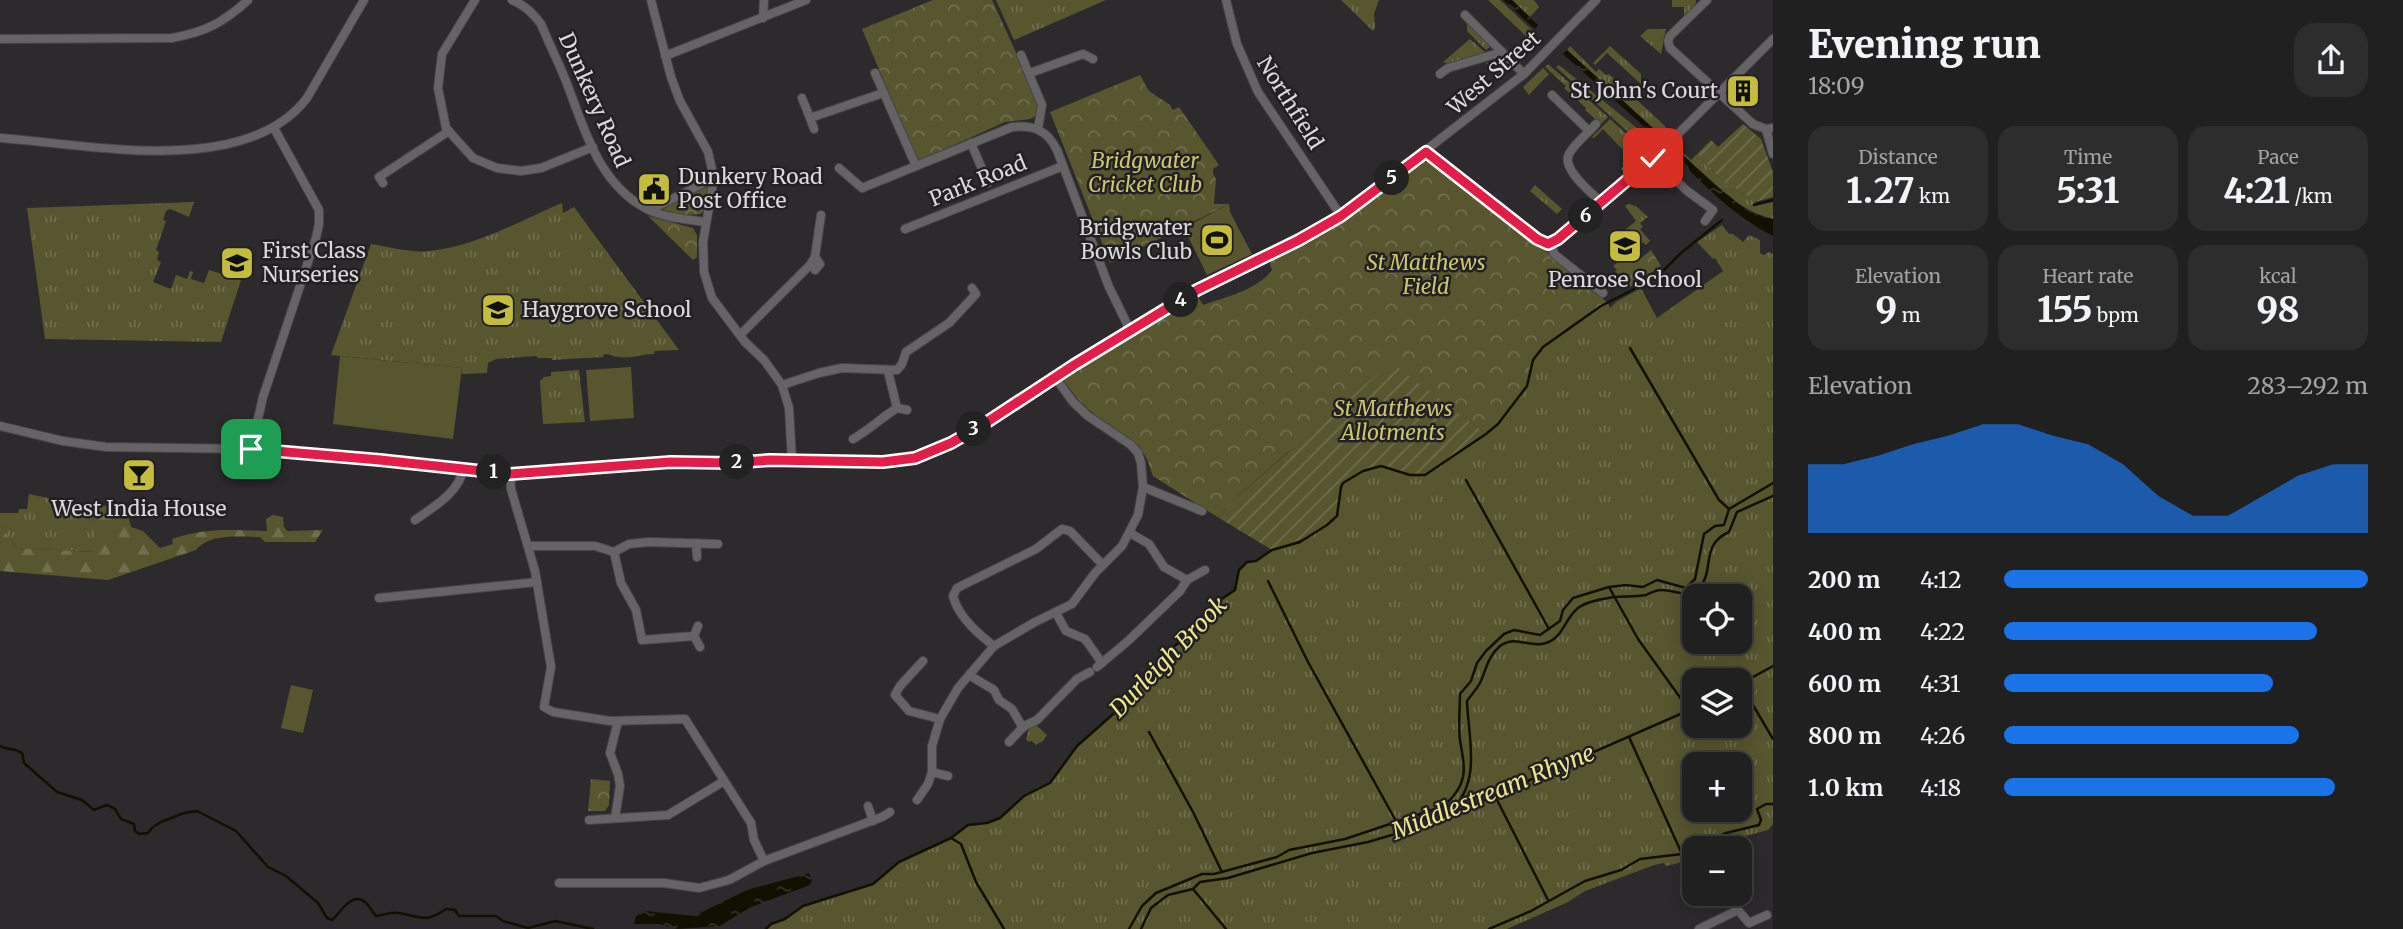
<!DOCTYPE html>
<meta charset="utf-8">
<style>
:root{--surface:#212021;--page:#2d2d2e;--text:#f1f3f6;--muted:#a2a3a5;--line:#3e3e3f;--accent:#1a73e8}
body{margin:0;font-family:Merriweather,serif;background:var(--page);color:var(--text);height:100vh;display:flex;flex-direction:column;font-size:26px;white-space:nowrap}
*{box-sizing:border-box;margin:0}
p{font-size:23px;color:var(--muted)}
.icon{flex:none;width:38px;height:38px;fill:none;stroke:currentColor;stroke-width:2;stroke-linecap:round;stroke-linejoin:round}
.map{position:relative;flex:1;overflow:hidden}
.side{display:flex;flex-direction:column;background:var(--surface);width:630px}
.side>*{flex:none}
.fabs{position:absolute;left:1682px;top:584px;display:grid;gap:14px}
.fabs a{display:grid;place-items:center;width:70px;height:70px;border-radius:14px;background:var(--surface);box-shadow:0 4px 18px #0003,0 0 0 2px var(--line);font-size:35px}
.pin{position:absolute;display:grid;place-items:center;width:60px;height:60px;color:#fff;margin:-30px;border-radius:14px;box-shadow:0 4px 10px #0006}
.km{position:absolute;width:35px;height:35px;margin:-18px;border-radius:50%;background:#222;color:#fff;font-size:19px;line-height:35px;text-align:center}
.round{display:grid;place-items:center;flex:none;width:74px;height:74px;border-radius:21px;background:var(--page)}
.summary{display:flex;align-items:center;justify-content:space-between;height:119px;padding:0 35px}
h1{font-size:38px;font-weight:800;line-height:52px}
.figures{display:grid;grid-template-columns:repeat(3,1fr);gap:10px;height:119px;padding:7px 35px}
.figures div{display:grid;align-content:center;border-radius:18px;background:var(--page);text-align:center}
.figures b{font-size:35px;font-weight:800}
.figures small{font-size:19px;font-weight:400}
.figures p{font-size:19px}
.chart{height:196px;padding:14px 35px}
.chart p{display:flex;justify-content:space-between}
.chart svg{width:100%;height:126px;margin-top:7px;fill:var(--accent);opacity:.7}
ul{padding:0 35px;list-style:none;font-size:23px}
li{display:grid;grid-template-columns:112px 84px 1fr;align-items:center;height:52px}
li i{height:18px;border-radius:9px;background:var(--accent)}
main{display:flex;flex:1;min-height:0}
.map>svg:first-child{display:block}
</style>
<main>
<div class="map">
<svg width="1773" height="929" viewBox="0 0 1773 929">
<defs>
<pattern id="grass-tufts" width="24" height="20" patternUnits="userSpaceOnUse" patternTransform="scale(1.75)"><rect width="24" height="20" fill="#58562f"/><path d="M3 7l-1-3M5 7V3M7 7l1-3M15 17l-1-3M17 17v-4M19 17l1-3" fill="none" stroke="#6f6e4d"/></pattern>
<pattern id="forest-firs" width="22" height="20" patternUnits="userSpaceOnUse" patternTransform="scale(1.75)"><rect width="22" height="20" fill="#58562f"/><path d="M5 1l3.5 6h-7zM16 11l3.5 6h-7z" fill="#6f6e4d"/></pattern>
<pattern id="park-crowns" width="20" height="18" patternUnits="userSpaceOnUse" patternTransform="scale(1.75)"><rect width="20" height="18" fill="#58562f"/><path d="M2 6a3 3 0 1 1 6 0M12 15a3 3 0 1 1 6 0" fill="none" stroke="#6f6e4d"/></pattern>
<pattern id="garden-furrows" width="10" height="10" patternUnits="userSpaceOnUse" patternTransform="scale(1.75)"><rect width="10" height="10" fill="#58562f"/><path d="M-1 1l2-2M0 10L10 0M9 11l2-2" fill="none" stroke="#6f6e4d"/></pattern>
<pattern id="water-ripples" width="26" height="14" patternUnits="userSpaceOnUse" patternTransform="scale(1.75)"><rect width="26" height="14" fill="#121101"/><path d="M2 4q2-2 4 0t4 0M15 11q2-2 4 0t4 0" fill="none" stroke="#343325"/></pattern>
</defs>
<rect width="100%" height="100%" fill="#2c2a2c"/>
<!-- grass -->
<g fill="url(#grass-tufts)" fill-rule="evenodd">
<polygon points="996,0 1106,0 1014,40"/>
<polygon points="1341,0 1379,0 1374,14 1375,27 1373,31"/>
<polygon points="1488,0 1500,0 1533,31 1527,37"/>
<polygon points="1512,0 1534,0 1539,7 1530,17"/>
<path d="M1672,0h24c0,8 -7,13 -12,18v-11h-12z"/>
<polygon points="1467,23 1491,46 1486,50 1467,31"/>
<polygon points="1648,29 1666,29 1661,54 1640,36"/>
<polygon points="1470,39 1487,54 1450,64 1443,62"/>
<polygon points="1570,46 1596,72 1599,69 1606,75 1609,74 1666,127 1659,134 1567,50"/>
<polygon points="1610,46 1641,74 1641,84 1607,53 1595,65 1593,63"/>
<polygon points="1496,61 1506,63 1506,72 1497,76 1486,63"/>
<polygon points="1548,64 1608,117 1601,124 1585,110 1586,108 1564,88 1566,86 1545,67"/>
<polygon points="1559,65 1658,145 1653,145 1648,150 1556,67"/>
<polygon points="1543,68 1549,74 1529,95 1523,87"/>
<polygon points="1610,119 1632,139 1622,149 1603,129 1594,138 1592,137"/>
<polygon points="1634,141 1646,152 1624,172 1621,169 1637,152 1630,145"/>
<path d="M1675,145l16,15 6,-6 34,36 3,-2 21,14 -2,4 20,-4v17c-40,-10 -70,-45 -99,-73z"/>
<polygon points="1535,185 1562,209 1557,214 1530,191"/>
<polygon points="194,202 189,217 170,209 166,211 163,220 166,221 156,250 159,252 157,260 161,262 153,282 171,289 176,275 187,279 190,271 193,272 191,279 204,283 209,270 241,280 221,342 45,339 27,208"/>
<path d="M562,203l1,10 11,-6 105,143 -24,1 -1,3c-12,0 -23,5 -35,3 -7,0 -7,-3 -15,-3l-1,3 -51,3v-2h-14l-2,-2 -40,3 -8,4 -1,10 -25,1v-6l-131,-13 40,-111c19,3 40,9 59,7 46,-5 90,-30 132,-48z"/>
<polygon points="1628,204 1636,206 1648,217 1640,223 1643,227 1640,229 1650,241 1646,245 1643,242 1633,250 1627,244 1621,245 1615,238 1636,221 1625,206"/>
<path d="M1722,225l7,9h4l10,8 6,-7 11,5v13l4,2 5,-3 4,2v570l-5,6 -41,11 -15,8h-18v9l-3,2 -25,6 -2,-3 -10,2 -69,26 -17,11 -61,27h-741l5,-5 14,-5 18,-13 70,-22 26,-22 52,-24 17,-13 19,-2 13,-5 24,-22 26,-13 27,-37 51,-45 18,-25 27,-29 27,-19 5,-6 8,-17 22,-15 4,-20 8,-8 9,-1 16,-11 28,-8 27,-17 10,-10 4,-28 2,-4 20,-12 18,-5 14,4 51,-10 40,-26 12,-10 29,-38 6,-26 10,-13 58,-41 7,-3 2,5 6,-6 25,-14 16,30 66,-47 -8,-13 -2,1 -16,-17zM1694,597h46v45h-46zM1694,681h46v45h-46zM1694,765h46v45h-46z"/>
<polygon points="579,370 585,422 543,424 540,381 544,377 551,376 551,372"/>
<polygon points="29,494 85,506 127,506 129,519 93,515 97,552 17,548 0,525 0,513 18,513 19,509 27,509"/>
</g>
<!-- forest -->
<path fill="url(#forest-firs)" d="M93,515l36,4 2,8 12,4 17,17 13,-4 -1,-5c36,-12 58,-9 95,-8l-1,-12 7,-4 10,2 1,10 3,4 36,-1 -8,12h-50l-5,-5c-20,0 -50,-4 -64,13l-88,30 -108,-9v-46l17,23 79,4z"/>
<!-- park -->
<g fill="url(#park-crowns)">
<polygon points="933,0 992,0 1039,103 1039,110 1036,116 1030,119 1005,122 921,160 916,157 862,29"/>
<polygon points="1140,75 1149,91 1170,105 1173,110 1179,107 1219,165 1213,169 1213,174 1216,179 1214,204 1229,204 1110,263 1050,112"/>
<path d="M1420,162h7l13,5 120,95 48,41c-16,6 -64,41 -74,55 -5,8 -4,17 -6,26 -5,15 -30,40 -42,50l-34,-25 -163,42 -62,55 -8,12 -66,-42 -6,-17 -8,-13 -50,-36 -13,-13 -14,-19 136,-81 5,8c23,-8 54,-15 69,-35l-2,-5 1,-6 71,-39z"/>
<polygon points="705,186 709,187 705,209 701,214 684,215 663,210 673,202"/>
<polygon points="648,216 693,228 697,235 697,257 693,260"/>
<polygon points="1651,250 1661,266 1630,287 1615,271 1617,270 1613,266 1628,255 1635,263"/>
<polygon points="1035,724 1047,735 1043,741 1036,745 1032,741 1028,742 1026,739 1029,728"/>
<polygon points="591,779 610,781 609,805 605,811 588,811"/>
</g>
<!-- garden -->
<g fill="url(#garden-furrows)">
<polygon points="1743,124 1761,139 1773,172 1773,197 1755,202 1734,188 1731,190 1697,154 1711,140 1718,147"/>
<path d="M1391,362l95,72 -61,41h-15l-29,-9 -18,5 -20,12 -2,4 -4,29c-23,21 -37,24 -65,34l-53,-32 8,-12z"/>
</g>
<!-- pitch -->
<g fill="#58562f">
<polygon points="1229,204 1230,212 1252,254 1207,275 1184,228"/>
<polygon points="340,356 462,368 453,439 333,424"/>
<polygon points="631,367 634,418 590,421 586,370"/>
<polygon points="291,685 313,690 303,733 281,728"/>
</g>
<!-- water -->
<g fill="url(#water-ripples)">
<polygon points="1503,0 1512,0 1538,25 1535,29"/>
<path d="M1567,50l151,137 31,25 24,7v17c-33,-17 -57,-39 -83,-65l-2,-5 -125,-112z"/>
<polygon points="809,873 812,880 810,885 749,908 720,926 678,929 659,924 634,924 636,916 646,911 694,916 747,890"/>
</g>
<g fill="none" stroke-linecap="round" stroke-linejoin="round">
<!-- stream -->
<g stroke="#121101" stroke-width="2.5">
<polyline points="1754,205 1773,200"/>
<polyline points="1630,348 1719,500 1729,509"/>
<polyline points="1466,480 1549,629"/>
<polyline points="1268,581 1308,662 1396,821"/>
<polyline points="1609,587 1638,639 1689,710"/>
<polyline points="1740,683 1773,739"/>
<polyline points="1740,684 1773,666"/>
<polyline points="1149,732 1193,812 1222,872"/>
<polyline points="1629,737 1682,854"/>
<path d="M0,746c8,4 15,2 22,7l2,10 33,29 25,8 12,10 13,-5 8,4 6,10 13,5 1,7 4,3 9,-1 5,-6 8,-5 23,-9 13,-2 39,20 32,36 18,9 32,27 9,15 5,2c8,-7 20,-29 33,-18 4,3 7,10 11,14 7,-1 14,-4 22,-3 22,3 27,11 48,-4l9,1 4,6h37l7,5 25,7 27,-7 38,8"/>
<polyline points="1494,794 1548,900"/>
<path d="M1452,809c30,-28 16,-73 15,-108 4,-6 9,-11 13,-18 6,-13 8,-27 20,-37 16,-12 30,3 46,-3 17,-5 19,-25 32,-35 9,-7 25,-9 36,-11 10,-1 21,0 32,-2 5,-2 9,-5 15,-5 11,-1 26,9 36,0 20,-18 1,-44 32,-58l8,-20 36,-16"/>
<polyline points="951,838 961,844 976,882 1004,929"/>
<polyline points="1193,889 1226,929"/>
<polyline points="766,929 771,924 785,919 803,906 873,884 899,862 951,838 968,825 987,823 1000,818 1024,796 1050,783 1077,746 1128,701 1146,676 1173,647 1200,628 1205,622 1213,605 1235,590 1239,570 1247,562 1256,561 1272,550 1300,542 1327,525 1337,516 1341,487 1343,483 1363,471 1381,466 1410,475 1425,475 1486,434 1498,424 1527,386 1533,360 1543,347 1601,306 1640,286 1663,271 1681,253 1722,220"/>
<path d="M1129,929l13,-23 14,-13 46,-19h12l63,-17 12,-7 56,-11 99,-33c25,-23 21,-36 16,-66 -2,-15 0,-31 0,-46l11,-13 6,-18 9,-12 18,-17 10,-4 26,5 20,-14 3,-11 10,-12 36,-11 17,-2 17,2 14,-7 29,8 9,-9 9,-45 11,-8 9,-1 5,-16 44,-26"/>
<polyline points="1141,929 1151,908 1168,895 1193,889 1200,882 1228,878 1312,853 1368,842 1402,832 1424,819 1466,808 1694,708"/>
<polyline points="1489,929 1531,911 1585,881 1621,870 1640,859 1682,854 1726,833 1759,825 1761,820 1757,809 1766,804 1773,804"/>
</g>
<!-- minor casing -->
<g stroke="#484648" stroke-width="10">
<g id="minor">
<polyline points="475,0 442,54 438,88 446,128 473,158 497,168 521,171 541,168 593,147"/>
<path d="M512,0c13,5 21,13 29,24 9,22 20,43 28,65 17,46 32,96 78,120 18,9 39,10 58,13"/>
<polyline points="651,0 671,77 680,101 708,152 714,178 703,242 704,272 712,298 745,342 764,360 782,385 789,408 792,460"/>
<polyline points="1226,0 1237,44 1258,92 1341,216"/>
<polyline points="1707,0 1670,36 1668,41 1670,48 1753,124 1766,129 1773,128"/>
<polyline points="1465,15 1524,74"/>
<polyline points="763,18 764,0"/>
<path d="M0,39l172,-1c33,-6 51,-15 76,-38"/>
<polyline points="1021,55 1042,105 1038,129"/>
<polyline points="665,56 806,0"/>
<polyline points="875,73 916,166"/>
<polyline points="1030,73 1083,54 1093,59"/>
<polyline points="1440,74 1448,68 1502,52"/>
<polyline points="1552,95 1589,131"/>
<polyline points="802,98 810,118 883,93"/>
<polyline points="810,118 814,129"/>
<path d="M1596,124c-9,10 -21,19 -27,30 -8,15 23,39 33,49"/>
<polyline points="1766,129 1773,154"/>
<path d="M0,138c89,6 245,41 307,-40l57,-98"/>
<polyline points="971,143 988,183"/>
<polyline points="1426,152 1541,242 1551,243 1554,254 1603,293"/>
<polyline points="1653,158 1686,190 1713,210 1705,221"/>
<path d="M839,168l23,20 150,-61c22,-2 35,3 45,23l52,137 21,43"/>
<polyline points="383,183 379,177 449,131"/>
<polyline points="650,210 714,178"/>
<polyline points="905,229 1063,166"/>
<polyline points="1551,243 1602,203 1662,150 1773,39"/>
<polyline points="815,270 820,264 815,257"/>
<polyline points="740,335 810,265 815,257 821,215"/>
<polyline points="782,385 819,373 842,368 897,370 902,364 906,352 949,323 976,294 972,288"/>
<polyline points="897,408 907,410"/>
<polyline points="0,426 63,441 106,447 251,449 380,460 510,474 671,462 770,460 883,462 915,458 951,443 984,424 1081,361 1197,290 1299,240 1341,216 1524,74 1596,0"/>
<path d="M853,439c16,-9 28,-21 44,-31l-9,-37"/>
<polyline points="251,449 263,397 316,238 319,224 319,210 274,128"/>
<polyline points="510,474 511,489 535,571 551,667 544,707 553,712 610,721 685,719 751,823 754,840 764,861 882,817 890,812"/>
<polyline points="1143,487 1202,511"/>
<path d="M415,520c17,-12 45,-28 48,-51"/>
<polyline points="1130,533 1149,544 1164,567 1187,580"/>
<polyline points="696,543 697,557"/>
<polyline points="528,546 595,546 614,552 621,583 636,610 642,640 694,636"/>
<polyline points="614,552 629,544 649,542 718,544"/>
<polyline points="379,598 537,582"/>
<polyline points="1056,613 1066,631 1085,639 1102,663"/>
<polyline points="698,626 694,636 700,647"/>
<path d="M994,646c-16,-12 -36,-30 -41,-50l4,-8 79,-39 26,-20 8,2 33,34"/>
<polyline points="923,661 900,686 895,695 909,711 940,719"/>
<polyline points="1097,667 1128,641 1180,591 1187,580 1205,570"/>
<polyline points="969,675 994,690 999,700 1012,709 1023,728"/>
<polyline points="1009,742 1024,726 1037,720 1077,679 1090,672"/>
<polyline points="932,772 948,776"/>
<polyline points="917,800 928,784 932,772 932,746 940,719 958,688 994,646 1035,622 1072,604 1095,573 1122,546 1138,515 1143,487 1141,463 1138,453 1131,445 1088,416 1073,402 1055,377"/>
<polyline points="868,806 873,821"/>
<polyline points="615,818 620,786 618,774 610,753 618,721"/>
<polyline points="589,820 668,815 724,781"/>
<polyline points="1740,877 1747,874"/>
<polyline points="559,883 664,883 699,888 729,880 764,861"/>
<polyline points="1738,910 1749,923 1767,915"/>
<polyline points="1699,929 1738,910 1731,894"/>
</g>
</g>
<!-- minor -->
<use href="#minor" stroke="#666366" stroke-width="8"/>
</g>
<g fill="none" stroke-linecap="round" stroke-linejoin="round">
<!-- route casing -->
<g stroke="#fff" stroke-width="14">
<polyline id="route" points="251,449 380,460 510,474 671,462 731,463 770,460 883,462 915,458 951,443 984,424 1074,365 1197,290 1299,240 1341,216 1426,152 1537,239 1548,244 1558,239 1653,158"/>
</g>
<!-- route -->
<use href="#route" stroke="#e11d48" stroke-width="9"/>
</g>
<!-- icons -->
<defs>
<g id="building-square" transform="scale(1.75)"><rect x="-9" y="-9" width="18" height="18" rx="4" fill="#c4bc3e" stroke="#232023"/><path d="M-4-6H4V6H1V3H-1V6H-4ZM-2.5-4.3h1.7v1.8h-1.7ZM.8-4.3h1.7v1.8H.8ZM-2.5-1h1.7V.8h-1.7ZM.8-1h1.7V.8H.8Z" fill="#111"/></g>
<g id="civic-square" transform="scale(1.75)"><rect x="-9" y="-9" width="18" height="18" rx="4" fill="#c4bc3e" stroke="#232023"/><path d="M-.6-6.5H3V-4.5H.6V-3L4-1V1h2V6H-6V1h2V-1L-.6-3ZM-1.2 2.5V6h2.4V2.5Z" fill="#111"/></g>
<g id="stadium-square" transform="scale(1.75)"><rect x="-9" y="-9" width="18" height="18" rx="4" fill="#c4bc3e" stroke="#232023"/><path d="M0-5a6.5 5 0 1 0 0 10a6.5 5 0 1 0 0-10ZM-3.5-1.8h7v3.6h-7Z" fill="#111"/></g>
<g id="school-square" transform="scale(1.75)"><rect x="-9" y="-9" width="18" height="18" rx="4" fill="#c4bc3e" stroke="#232023"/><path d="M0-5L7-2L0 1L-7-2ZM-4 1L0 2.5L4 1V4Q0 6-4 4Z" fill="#111"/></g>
<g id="bar-square" transform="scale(1.75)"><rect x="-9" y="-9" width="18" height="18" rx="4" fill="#c4bc3e" stroke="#232023"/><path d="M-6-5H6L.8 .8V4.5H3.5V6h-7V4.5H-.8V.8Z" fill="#111"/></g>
</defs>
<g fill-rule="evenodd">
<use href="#building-square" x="1743" y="91"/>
<use href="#civic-square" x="654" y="189"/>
<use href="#stadium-square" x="1217" y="240"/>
<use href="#school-square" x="1625" y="246"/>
<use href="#school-square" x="237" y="263"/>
<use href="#school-square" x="498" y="310"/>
<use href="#bar-square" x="139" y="475"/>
</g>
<g text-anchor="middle" stroke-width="5" stroke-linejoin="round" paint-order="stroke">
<!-- street labels -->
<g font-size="21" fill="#dbd9db" stroke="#232023">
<text transform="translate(1494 73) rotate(-41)" y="7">West Street</text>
<text transform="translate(594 100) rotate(66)" y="7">Dunkery Road</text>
<text transform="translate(1290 103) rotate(58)" y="7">Northfield</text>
<text transform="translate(978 181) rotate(-22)" y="7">Park Road</text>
</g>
<!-- poi labels -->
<g font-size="21" fill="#dbd9db" stroke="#232023" text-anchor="start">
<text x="1718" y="98" text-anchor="end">St John's Court</text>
<text x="678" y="184">Dunkery Road<tspan x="678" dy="24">Post Office</tspan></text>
<text x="1192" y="235" text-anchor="end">Bridgwater<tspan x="1192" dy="24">Bowls Club</tspan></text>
<text x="262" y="258">First Class<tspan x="262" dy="24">Nurseries</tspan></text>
<text x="1625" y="287" text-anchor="middle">Penrose School</text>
<text x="522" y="317">Haygrove School</text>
<text x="139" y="516" text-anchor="middle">West India House</text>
</g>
<!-- park labels -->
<g font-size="21" font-style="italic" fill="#ccc76d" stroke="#232023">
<text x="1145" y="168">Bridgwater<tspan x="1145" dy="24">Cricket Club</tspan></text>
<text x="1426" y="270">St Matthews<tspan x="1426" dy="24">Field</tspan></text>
<text x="1393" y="416">St Matthews<tspan x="1393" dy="24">Allotments</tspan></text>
</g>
<!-- water labels -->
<g font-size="23" font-style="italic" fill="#ece78d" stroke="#232023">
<text transform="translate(1168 657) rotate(-46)" y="8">Durleigh Brook</text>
<text transform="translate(1493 792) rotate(-22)" y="8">Middlestream Rhyne</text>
</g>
</g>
</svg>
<div class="fabs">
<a><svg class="icon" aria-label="locate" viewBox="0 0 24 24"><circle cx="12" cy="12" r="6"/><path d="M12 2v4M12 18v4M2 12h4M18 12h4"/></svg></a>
<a><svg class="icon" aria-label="layers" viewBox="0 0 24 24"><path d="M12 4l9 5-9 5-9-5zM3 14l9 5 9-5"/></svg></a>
<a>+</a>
<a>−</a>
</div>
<div class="pin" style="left:251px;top:449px;background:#1e9e55"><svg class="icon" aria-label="arrive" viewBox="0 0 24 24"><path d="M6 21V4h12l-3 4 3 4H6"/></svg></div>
<div class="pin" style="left:1653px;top:158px;background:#d93025"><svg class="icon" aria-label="check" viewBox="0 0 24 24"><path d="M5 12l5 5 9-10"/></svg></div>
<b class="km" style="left:494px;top:472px">1</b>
<b class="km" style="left:737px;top:462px">2</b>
<b class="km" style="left:974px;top:429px">3</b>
<b class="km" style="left:1181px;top:300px">4</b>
<b class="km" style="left:1392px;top:178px">5</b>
<b class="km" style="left:1586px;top:216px">6</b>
</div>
<section class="side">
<div class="summary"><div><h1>Evening run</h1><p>18:09</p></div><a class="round"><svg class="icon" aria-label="share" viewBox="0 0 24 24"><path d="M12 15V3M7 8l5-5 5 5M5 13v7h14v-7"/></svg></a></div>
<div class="figures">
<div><p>Distance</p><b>1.27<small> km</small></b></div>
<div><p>Time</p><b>5:31</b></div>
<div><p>Pace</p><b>4:21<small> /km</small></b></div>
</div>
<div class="figures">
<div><p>Elevation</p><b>9<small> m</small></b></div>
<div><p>Heart rate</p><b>155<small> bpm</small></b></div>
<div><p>kcal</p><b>98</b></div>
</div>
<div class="chart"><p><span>Elevation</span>283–292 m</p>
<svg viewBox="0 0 160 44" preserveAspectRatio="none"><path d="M0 44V20L10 20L20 17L30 13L40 10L50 6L60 6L70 10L80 13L90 20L100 31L110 38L120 38L130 31L140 24L150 20L160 20V44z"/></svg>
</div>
<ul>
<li><b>200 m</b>4:12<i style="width:100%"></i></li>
<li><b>400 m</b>4:22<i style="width:86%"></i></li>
<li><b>600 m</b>4:31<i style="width:74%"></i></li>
<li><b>800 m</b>4:26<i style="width:81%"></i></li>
<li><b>1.0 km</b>4:18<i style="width:91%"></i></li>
</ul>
</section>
</main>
